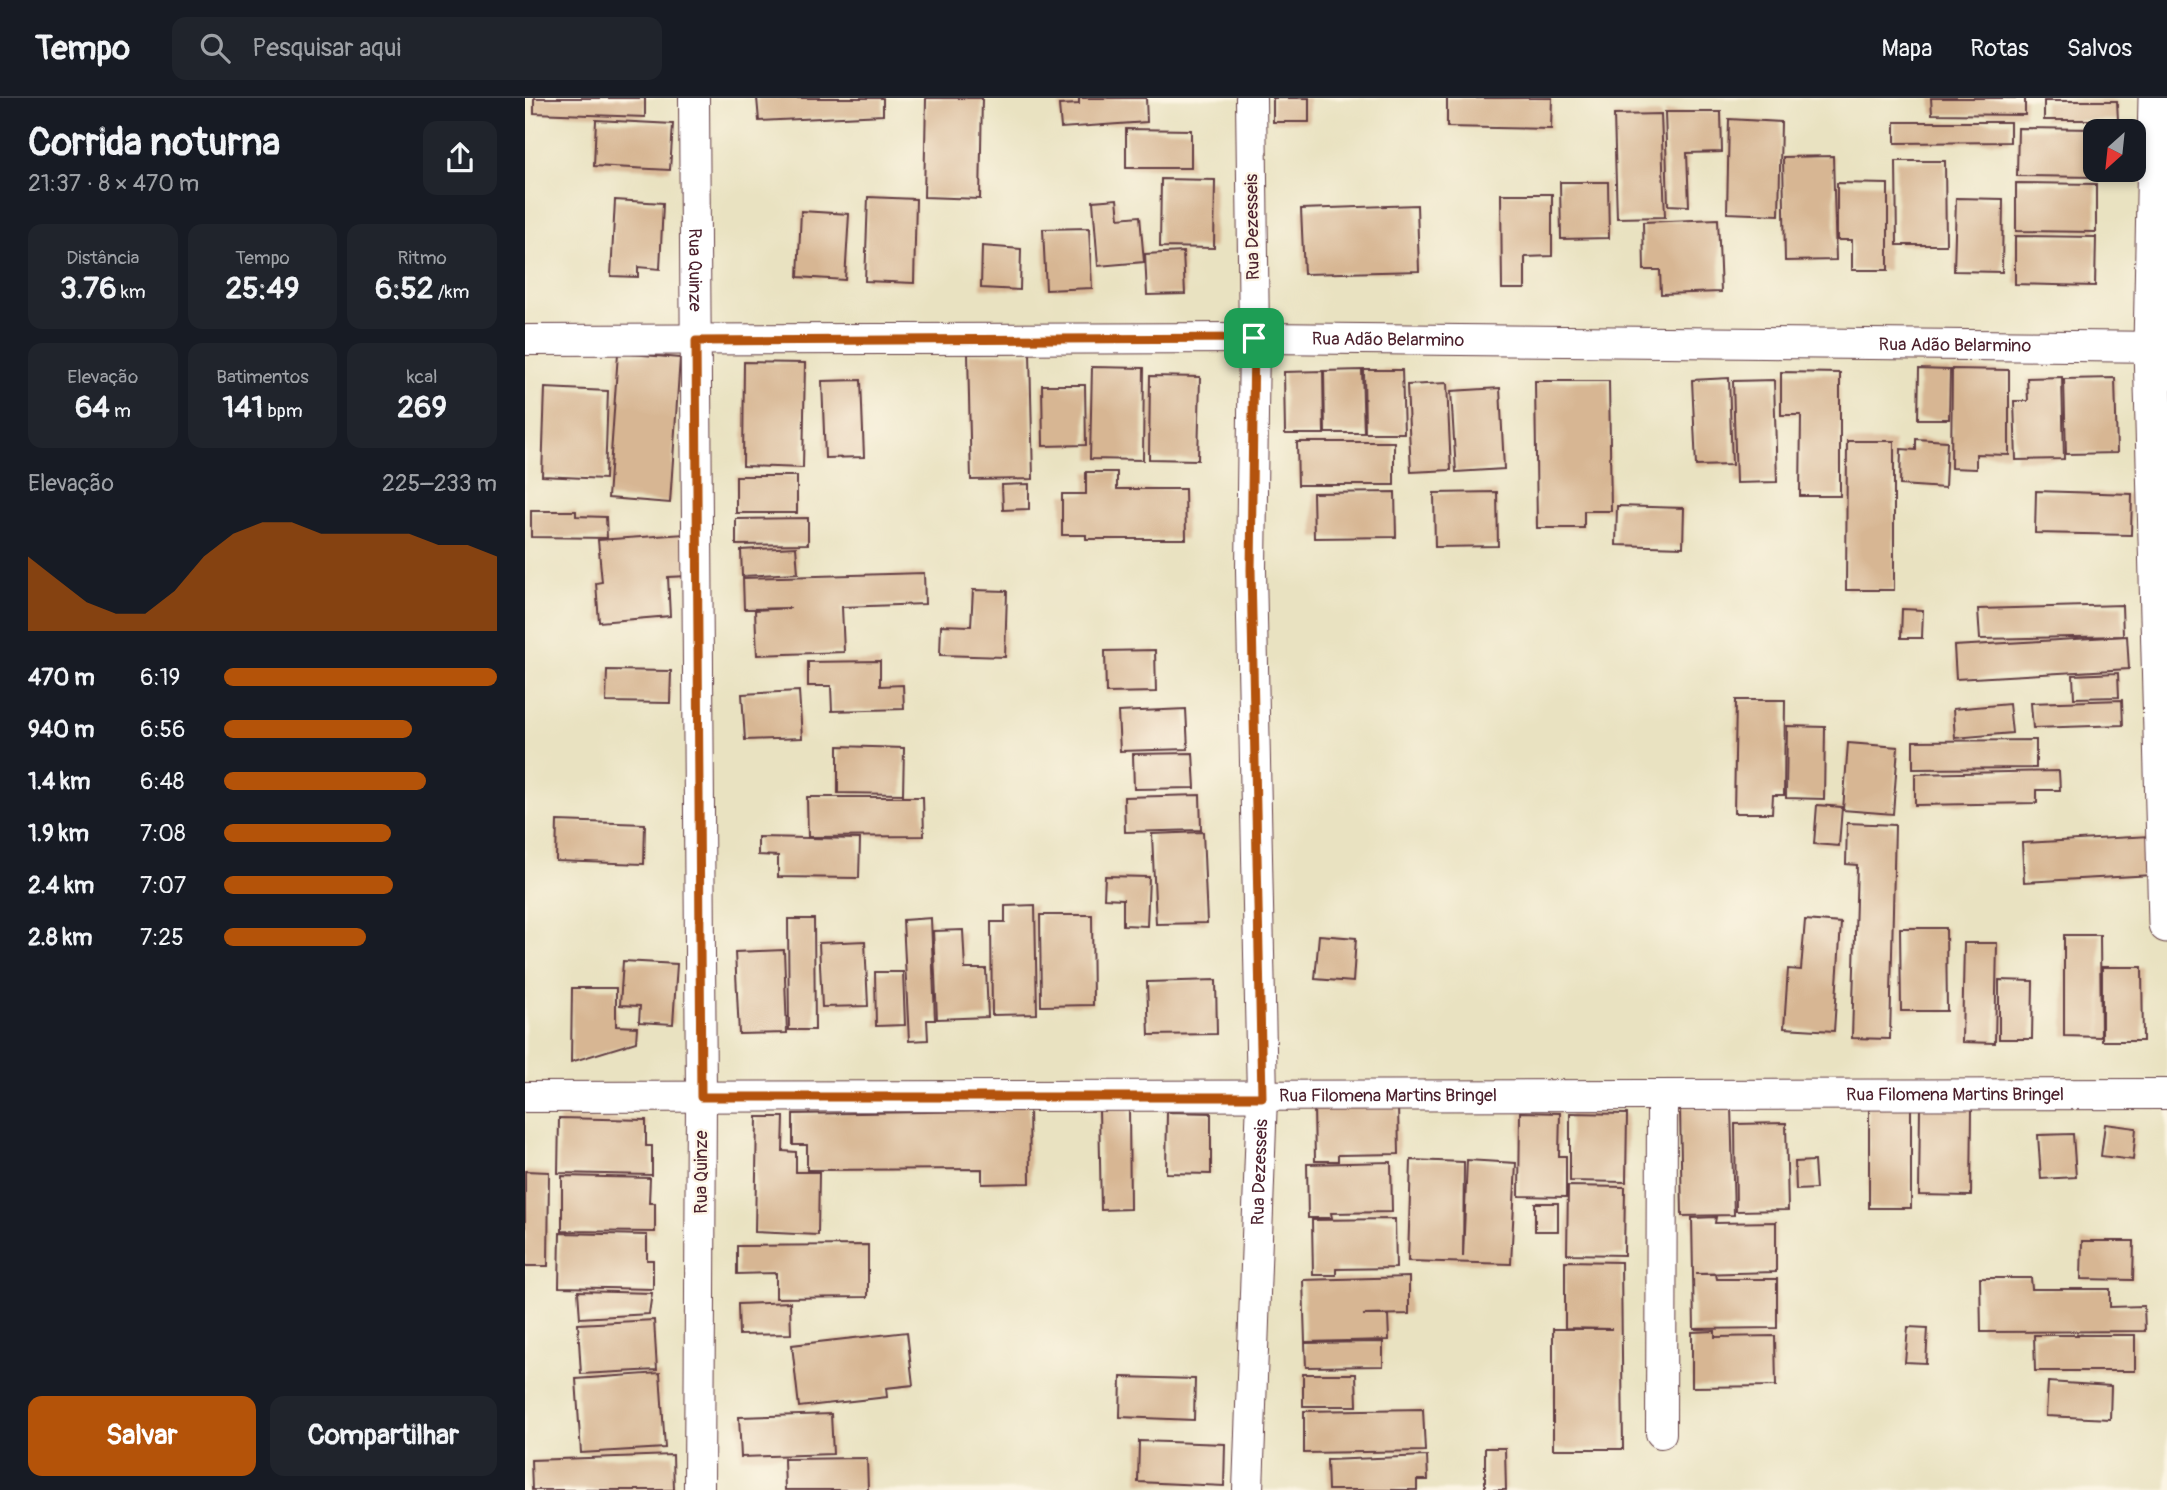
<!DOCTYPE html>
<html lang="pt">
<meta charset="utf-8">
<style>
:root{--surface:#171b24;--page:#20242c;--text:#f1f3f6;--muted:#9ea1a6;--line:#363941;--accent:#b45309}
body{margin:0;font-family:Pangolin,sans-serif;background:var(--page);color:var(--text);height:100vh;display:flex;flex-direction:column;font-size:26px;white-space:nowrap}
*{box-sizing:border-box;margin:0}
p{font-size:23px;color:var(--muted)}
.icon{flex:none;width:38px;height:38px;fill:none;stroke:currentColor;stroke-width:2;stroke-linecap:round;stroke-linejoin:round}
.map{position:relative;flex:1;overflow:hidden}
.drawer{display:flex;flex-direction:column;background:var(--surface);width:525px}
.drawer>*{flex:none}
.needle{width:46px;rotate:207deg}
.tools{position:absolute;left:1558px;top:21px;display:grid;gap:14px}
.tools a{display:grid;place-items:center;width:63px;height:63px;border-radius:14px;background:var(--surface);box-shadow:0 4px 10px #0003;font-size:35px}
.pin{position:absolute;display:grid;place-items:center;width:60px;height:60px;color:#fff;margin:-30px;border-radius:14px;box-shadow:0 4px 10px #0006}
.round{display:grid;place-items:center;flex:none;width:74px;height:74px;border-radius:14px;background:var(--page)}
.headline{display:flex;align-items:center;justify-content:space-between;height:119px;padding:0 28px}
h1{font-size:38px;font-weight:700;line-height:52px}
.metrics{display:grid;grid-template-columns:repeat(3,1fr);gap:10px;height:119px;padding:7px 28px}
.metrics div{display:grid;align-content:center;border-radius:14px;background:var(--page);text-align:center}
.metrics b{font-size:30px;font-weight:700}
.metrics small{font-size:19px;font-weight:400}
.metrics p{font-size:19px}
.chart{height:196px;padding:14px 28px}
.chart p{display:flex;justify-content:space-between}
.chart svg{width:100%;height:126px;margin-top:7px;fill:var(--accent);opacity:.7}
.cta{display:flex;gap:14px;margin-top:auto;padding:14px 28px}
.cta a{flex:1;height:80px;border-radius:14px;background:var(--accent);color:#fff;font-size:28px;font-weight:700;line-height:80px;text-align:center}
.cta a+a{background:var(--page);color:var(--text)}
ul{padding:0 28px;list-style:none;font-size:23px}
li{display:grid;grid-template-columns:112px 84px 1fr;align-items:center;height:52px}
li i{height:18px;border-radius:9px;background:var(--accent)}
header{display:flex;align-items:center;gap:42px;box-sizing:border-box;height:98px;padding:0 35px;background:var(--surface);border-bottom:2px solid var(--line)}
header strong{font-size:33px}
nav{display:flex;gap:38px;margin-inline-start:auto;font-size:24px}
.search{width:490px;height:63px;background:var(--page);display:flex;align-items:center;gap:18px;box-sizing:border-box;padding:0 24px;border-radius:14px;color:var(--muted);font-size:26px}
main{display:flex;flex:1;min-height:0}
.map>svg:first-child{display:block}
</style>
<header>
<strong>Tempo</strong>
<div class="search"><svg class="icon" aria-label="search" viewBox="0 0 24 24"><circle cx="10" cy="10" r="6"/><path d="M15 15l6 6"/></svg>Pesquisar aqui</div>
<nav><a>Mapa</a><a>Rotas</a><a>Salvos</a></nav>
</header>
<main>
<section class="drawer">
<div class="headline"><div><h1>Corrida noturna</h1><p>21:37 · 8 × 470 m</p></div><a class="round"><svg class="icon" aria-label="share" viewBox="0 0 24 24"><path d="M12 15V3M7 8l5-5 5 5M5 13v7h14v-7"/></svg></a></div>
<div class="metrics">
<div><p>Distância</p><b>3.76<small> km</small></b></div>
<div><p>Tempo</p><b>25:49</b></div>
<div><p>Ritmo</p><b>6:52<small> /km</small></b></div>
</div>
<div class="metrics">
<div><p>Elevação</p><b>64<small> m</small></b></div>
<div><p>Batimentos</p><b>141<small> bpm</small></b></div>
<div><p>kcal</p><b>269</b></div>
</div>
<div class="chart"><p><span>Elevação</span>225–233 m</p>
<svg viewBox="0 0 160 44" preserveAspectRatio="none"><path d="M0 44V18L10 26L20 34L30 38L40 38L50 30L60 18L70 10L80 6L90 6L100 10L110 10L120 10L130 10L140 14L150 14L160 18V44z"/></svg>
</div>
<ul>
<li><b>470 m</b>6:19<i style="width:100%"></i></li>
<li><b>940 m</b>6:56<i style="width:69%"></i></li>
<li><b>1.4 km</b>6:48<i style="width:74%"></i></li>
<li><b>1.9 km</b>7:08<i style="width:61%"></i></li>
<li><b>2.4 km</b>7:07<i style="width:62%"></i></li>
<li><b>2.8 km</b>7:25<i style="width:52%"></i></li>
</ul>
<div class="cta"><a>Salvar</a><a>Compartilhar</a></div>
</section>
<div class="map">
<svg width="1642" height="1392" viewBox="0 0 1642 1392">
<rect width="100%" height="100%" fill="#fcf5e5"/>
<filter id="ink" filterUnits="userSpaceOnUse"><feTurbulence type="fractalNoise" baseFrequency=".0143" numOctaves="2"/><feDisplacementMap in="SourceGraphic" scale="14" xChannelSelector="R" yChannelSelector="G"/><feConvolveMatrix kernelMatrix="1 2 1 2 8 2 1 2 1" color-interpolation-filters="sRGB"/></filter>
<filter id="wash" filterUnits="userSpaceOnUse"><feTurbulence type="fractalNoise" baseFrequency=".00686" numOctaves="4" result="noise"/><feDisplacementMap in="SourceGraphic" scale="28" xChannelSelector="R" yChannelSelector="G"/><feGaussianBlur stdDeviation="1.57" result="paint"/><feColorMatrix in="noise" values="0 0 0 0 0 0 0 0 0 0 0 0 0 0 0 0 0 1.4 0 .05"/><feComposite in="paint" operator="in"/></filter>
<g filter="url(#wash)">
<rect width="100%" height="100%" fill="#e9e2c1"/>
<g id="blocks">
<!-- building -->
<g fill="#d7b693">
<polygon points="9,0 120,0 120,19 9,15"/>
<polygon points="232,0 358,0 358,17 234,23"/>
<polygon points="401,0 457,0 455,101 399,99"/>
<polygon points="554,0 621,0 622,24 536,30 534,7 554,6"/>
<rect x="748" y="0" width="36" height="24"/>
<polygon points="922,0 1027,0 1026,31 922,29"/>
<polygon points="1406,0 1500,0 1500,17 1407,16"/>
<polygon points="1519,3 1592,3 1593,22 1519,22"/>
<polygon points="1140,14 1196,14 1197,54 1162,55 1164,108 1143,107"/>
<polygon points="1136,16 1140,119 1092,120 1089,17"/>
<polygon points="1204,21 1256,24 1254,117 1202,115"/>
<polygon points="71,22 148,26 145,72 69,68"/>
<polygon points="1370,24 1485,24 1485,44 1370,45"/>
<polygon points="1493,30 1570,31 1570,72 1572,72 1572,79 1492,78"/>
<polygon points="601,31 666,32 666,70 601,70"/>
<polygon points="1308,58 1311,162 1260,163 1258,59"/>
<polygon points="1371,63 1420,63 1421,147 1372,147"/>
<polygon points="636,81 690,82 689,150 635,149"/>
<polygon points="1035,84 1083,84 1084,140 1036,141"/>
<polygon points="1312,85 1363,86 1363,172 1327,172 1327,142 1312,142"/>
<polygon points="1491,85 1571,86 1571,134 1491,133"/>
<polygon points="976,96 1027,96 1027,158 1000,159 1000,191 977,191"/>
<polygon points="343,99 391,101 389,185 340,183"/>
<polygon points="1431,100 1478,101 1477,174 1429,173"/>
<polygon points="592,101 594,120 615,118 619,164 573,168 568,103"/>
<polygon points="90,102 138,105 135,171 113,169 113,179 86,178"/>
<polygon points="892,107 894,173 779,176 776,111"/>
<polygon points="276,113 324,116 320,182 273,179"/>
<polygon points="1193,121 1196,194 1136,196 1135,172 1119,172 1118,124"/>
<polygon points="564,130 567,190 521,192 518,131"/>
<polygon points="1490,138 1571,139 1570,188 1490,186"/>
<polygon points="457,148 496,151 495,192 456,190"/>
<polygon points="658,154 660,196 622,197 620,156"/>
<polygon points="93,255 155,260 145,405 83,400"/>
<polygon points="505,255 508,381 446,382 443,256"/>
<polygon points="219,264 280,265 278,370 218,368"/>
<polygon points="567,269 619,270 618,362 565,361"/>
<polygon points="1394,271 1425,272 1424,321 1393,321"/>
<polygon points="1427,271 1484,272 1484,357 1451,356 1451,371 1426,370"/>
<polygon points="837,272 839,335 800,335 799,273"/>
<polygon points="839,272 877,272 879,335 840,335"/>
<polygon points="798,273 799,336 760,336 759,274"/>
<polygon points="1256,274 1315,275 1315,398 1275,398 1276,317 1256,317"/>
<polygon points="625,278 675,279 673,362 624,361"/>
<polygon points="1537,279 1539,361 1491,362 1489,303 1503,303 1502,280"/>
<polygon points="1204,280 1207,367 1171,368 1167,282"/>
<polygon points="1590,280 1592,355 1541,356 1539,281"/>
<polygon points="336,282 339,359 300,360 297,283"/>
<polygon points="1249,282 1252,384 1211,385 1208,283"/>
<polygon points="1010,283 1084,283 1086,413 1059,413 1059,430 1012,430"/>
<polygon points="922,285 926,372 886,374 882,287"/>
<polygon points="517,287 560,287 561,347 518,348"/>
<polygon points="20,290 83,293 80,381 17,378"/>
<polygon points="975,290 979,371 931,374 926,293"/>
<polygon points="1391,341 1422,343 1420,390 1375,387 1376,351 1391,352"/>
<polygon points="1322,343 1369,343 1369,492 1321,492"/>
<polygon points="772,344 869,344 869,387 773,387"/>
<polygon points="561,374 592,374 592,391 660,391 661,441 561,441 561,437 537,437 537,396 561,396"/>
<rect x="211" y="378" width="61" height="37"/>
<polygon points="504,386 504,411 478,412 477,387"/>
<polygon points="1511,393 1607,396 1606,437 1510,435"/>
<polygon points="870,394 871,439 789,440 788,395"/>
<polygon points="972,394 973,448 910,449 909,395"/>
<polygon points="1092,408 1159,410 1158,449 1091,447"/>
<polygon points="6,413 51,413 51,418 81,419 82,440 6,439"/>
<polygon points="283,420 283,446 211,447 211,421"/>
<polygon points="160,436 163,478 143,479 145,518 74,524 71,485 77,484 73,442"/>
<polygon points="271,449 273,475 217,478 216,452"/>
<polygon points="399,475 400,506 317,509 319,554 232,557 230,512 266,510 219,511 218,480"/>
<polygon points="448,492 482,493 480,559 415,557 416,527 446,528"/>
<polygon points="1597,507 1598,538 1455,541 1453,511"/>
<polygon points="1377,511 1398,512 1397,540 1376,540"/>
<polygon points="1602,538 1604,571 1431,581 1429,548"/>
<polygon points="630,552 631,594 581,595 580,553"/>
<polygon points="355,563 355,588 378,587 379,611 307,613 306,588 283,588 283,564"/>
<polygon points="82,572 146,573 145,605 81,604"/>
<polygon points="1593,575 1594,599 1549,600 1548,577"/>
<polygon points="274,593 277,640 220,642 217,596"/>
<polygon points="1211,602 1260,602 1259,697 1248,697 1247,715 1209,715"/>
<polygon points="1597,602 1598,627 1508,630 1506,605"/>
<polygon points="1484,606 1487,635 1430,640 1428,611"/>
<polygon points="661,611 663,651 595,653 593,614"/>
<polygon points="1262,628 1300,629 1299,701 1261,700"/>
<polygon points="1511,642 1511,670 1388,671 1388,643"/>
<polygon points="1323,645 1373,649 1368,716 1318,712"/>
<polygon points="313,648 379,650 378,696 313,695"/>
<polygon points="668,655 670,690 609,691 608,656"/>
<polygon points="1534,673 1535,692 1512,692 1512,705 1390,707 1390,676"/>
<polygon points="675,697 676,732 600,734 599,699"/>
<polygon points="282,699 398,699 399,738 283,739"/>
<polygon points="1292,707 1317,709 1314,748 1289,746"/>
<polygon points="32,723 120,726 119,766 31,763"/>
<polygon points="1322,725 1370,727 1365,941 1327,940 1332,767 1321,766"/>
<polygon points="678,734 682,825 631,826 627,736"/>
<polygon points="1625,738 1628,777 1499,784 1497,745"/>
<polygon points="233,739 335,741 334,780 253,779 253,758 233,757"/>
<polygon points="580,778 624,779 622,828 598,827 598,801 579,800"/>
<polygon points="510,807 512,916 467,917 466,824 480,824 480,808"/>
<polygon points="515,817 567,817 568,907 516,908"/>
<polygon points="406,820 410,922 402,922 403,942 384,943 378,822"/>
<polygon points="263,821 289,821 290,932 264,932"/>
<polygon points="1280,822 1316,825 1309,933 1259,930 1263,871 1276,872"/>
<polygon points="1375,830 1421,830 1422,913 1376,913"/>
<polygon points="438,832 440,871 461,871 463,919 412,921 408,833"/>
<polygon points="794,837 831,840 828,884 790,881"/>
<polygon points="1539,837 1575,837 1576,939 1539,938"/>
<polygon points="340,843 343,908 297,909 294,845"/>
<polygon points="1439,845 1472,845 1470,945 1437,944"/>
<polygon points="259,852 262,935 214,936 210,854"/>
<polygon points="98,863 152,866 148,926 114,924 115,908 95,907"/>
<polygon points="1577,869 1617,869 1618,943 1577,943"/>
<polygon points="350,874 378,874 380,927 351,928"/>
<polygon points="691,882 692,936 624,937 622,884"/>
<polygon points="1474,882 1508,883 1507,941 1474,941"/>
<polygon points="47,890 91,890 91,928 112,929 111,944 46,964"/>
<polygon points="504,1004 505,1085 457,1086 457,1071 282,1072 282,1047 268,1047 268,1016 467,1013 466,1005"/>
<polygon points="873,1007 874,1056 813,1057 813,1063 790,1063 789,1008"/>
<polygon points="1206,1008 1209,1117 1157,1118 1155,1009"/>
<polygon points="1344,1009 1386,1010 1386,1110 1344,1110"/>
<polygon points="604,1010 605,1111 576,1112 574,1011"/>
<polygon points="1395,1010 1447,1011 1446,1098 1394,1097"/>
<polygon points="642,1014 686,1015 686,1076 641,1075"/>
<polygon points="995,1014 1035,1015 1034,1058 1041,1058 1041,1099 994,1098"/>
<polygon points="1045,1015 1102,1016 1101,1084 1045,1083"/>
<polygon points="232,1019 259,1019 258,1053 271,1054 271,1074 294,1074 293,1137 230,1134"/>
<polygon points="34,1020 121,1022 121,1048 127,1048 127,1077 33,1075"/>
<polygon points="1261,1025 1263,1112 1211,1113 1210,1026"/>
<polygon points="1580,1026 1611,1030 1608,1062 1576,1058"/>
<polygon points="1548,1036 1551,1079 1516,1081 1513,1037"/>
<polygon points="886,1062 939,1064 938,1159 942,1062 991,1065 986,1166 883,1163"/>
<polygon points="1289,1063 1291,1091 1271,1092 1270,1064"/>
<polygon points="866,1064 867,1114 806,1115 807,1120 783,1120 782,1066"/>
<polygon points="0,1073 24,1074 23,1168 0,1168"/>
<polygon points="37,1078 125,1080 124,1105 130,1105 130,1134 37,1133"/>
<polygon points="1043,1088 1100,1089 1099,1157 1042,1156"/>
<rect x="1010" y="1105" width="23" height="28"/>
<polygon points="1191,1119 1190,1125 1251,1124 1251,1174 1171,1176 1191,1176 1192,1181 1252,1181 1252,1230 1169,1231 1167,1120"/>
<polygon points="870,1121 871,1170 811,1171 811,1177 788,1177 787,1122"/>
<polygon points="35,1135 122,1137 122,1162 128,1162 128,1191 34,1189"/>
<polygon points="1557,1143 1609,1143 1608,1182 1556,1181"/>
<polygon points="343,1147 343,1199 251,1200 251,1175 212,1176 212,1148"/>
<polygon points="1040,1163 1096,1164 1098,1351 1028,1351 1028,1231 1087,1231 1040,1230"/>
<polygon points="884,1179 884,1216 838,1217 863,1217 864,1242 780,1244 778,1182"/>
<polygon points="1455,1180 1506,1180 1507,1191 1585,1191 1585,1209 1619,1208 1620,1233 1456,1234"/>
<polygon points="53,1193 127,1195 124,1216 55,1220"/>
<polygon points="265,1204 266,1236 214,1237 213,1206"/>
<polygon points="129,1222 132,1272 56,1276 53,1226"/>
<polygon points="1383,1229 1403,1230 1401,1265 1380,1264"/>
<polygon points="1190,1233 1190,1239 1250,1238 1251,1288 1167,1289 1167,1234"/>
<polygon points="382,1234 388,1287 361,1290 362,1299 274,1309 267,1247"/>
<polygon points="1509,1237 1610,1237 1610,1273 1510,1273"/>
<polygon points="858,1244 858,1268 781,1269 780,1245"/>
<polygon points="135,1275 140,1350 56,1355 51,1281"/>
<polygon points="778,1276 831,1276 832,1308 778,1308"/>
<polygon points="596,1279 670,1281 669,1322 595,1319"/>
<polygon points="1523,1284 1586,1288 1585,1321 1521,1318"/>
<polygon points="898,1311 900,1353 779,1355 779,1313"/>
<polygon points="306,1316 308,1356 216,1359 214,1319"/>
<polygon points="614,1343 700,1346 699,1388 613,1384"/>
<polygon points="960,1350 980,1350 981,1392 960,1392"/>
<polygon points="148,1357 149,1392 7,1392 6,1362"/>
<polygon points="902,1358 903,1382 892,1382 892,1392 803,1392 802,1362"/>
<polygon points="342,1360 343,1392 260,1392 259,1361"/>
</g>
</g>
</g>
<g filter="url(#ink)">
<use href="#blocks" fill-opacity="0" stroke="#623c42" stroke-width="2"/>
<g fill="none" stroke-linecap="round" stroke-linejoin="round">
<!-- minor casing -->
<g stroke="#623c42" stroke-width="32">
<g id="minor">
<path id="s1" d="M169,0l7,999 -2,393"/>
<path id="s2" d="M0,242l729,-2 913,9"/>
<path id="s3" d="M0,999l1642,-3"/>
<polyline points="1136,1335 1137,998"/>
<path id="s4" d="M723,1392l14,-393 -11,-527 3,-232 -3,-240"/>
</g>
</g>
<!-- tertiary casing -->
<g stroke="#623c42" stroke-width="39">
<polyline id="tertiary" points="1632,0 1627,249 1642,826"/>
</g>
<!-- minor -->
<use href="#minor" stroke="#fff" stroke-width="30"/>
<!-- tertiary -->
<use href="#tertiary" stroke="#fff" stroke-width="37"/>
</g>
</g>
<g fill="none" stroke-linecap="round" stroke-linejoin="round" filter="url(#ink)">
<!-- route casing -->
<g stroke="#fff" stroke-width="14">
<polygon id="route" points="729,240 726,472 737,999 176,999 171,243"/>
</g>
<!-- route -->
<use href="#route" stroke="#b45309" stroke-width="9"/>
</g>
<g text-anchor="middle" stroke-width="5" stroke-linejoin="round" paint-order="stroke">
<!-- street labels -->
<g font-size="18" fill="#4a1f2b" stroke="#fcf5e5">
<text transform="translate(727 129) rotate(-91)" y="6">Rua Dezesseis</text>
<text dy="6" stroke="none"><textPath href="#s1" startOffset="172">Rua Quinze</textPath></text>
<text dy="6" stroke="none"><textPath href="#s2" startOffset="863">Rua Adão Belarmino</textPath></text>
<text dy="6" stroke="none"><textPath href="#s2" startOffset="1430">Rua Adão Belarmino</textPath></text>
<text dy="6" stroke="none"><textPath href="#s3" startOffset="1430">Rua Filomena Martins Bringel</textPath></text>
<text dy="6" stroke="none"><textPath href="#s3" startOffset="863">Rua Filomena Martins Bringel</textPath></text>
<text transform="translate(176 1074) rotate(-90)" y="6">Rua Quinze</text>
<text dy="6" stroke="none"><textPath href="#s4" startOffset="318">Rua Dezesseis</textPath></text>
</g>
</g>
</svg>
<div class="tools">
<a><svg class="needle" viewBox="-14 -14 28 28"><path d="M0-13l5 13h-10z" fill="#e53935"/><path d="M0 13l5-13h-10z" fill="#9ea1a6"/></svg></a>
</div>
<div class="pin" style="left:729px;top:240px;background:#1e9e55"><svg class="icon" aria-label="arrive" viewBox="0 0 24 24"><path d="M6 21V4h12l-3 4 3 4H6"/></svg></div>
</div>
</main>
